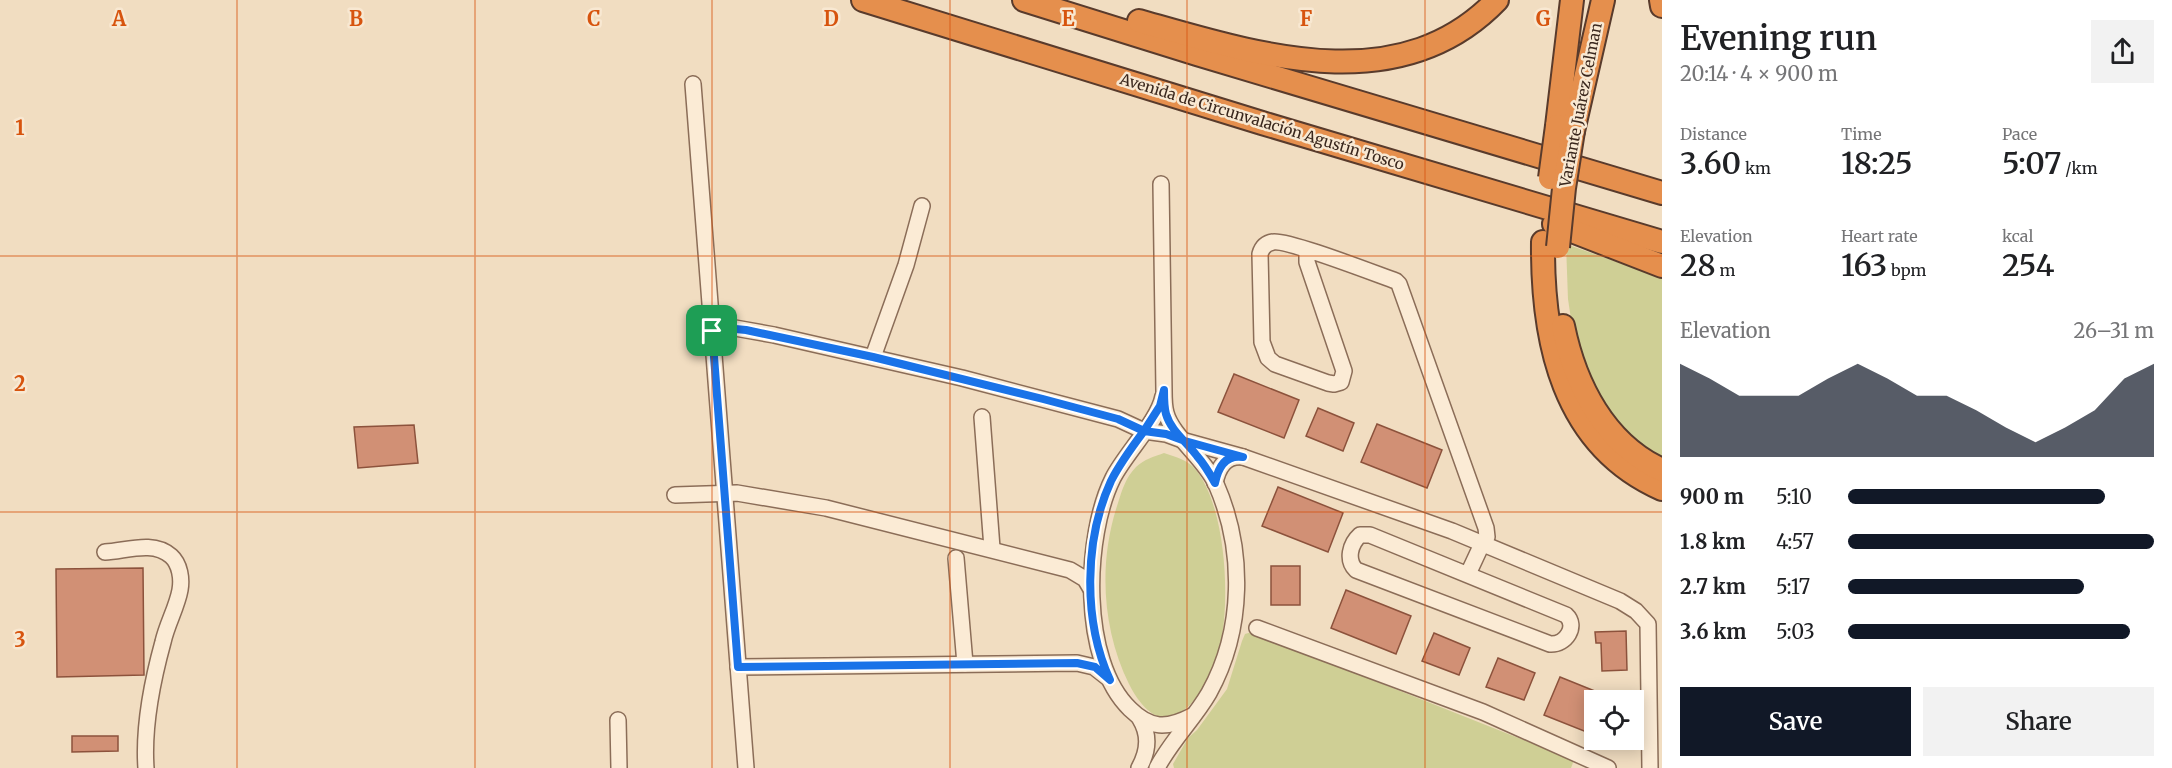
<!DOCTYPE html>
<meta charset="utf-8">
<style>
:root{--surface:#fff;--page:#f2f2f2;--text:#202124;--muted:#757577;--accent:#111827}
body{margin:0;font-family:Merriweather,serif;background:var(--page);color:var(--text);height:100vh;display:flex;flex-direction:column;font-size:22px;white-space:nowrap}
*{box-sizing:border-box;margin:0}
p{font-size:20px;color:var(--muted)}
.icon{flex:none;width:33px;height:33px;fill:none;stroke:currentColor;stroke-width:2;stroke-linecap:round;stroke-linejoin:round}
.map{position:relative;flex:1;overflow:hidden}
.panel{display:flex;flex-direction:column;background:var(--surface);width:510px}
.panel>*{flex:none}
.fabs{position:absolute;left:1584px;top:690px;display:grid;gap:12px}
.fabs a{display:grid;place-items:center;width:60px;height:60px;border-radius:0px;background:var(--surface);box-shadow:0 3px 15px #0003;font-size:30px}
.pin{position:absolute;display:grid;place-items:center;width:51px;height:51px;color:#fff;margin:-26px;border-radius:12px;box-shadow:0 3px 9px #0006}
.round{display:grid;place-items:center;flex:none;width:63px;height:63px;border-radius:0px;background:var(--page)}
.headline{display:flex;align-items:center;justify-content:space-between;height:102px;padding:0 18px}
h1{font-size:33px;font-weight:600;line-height:45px}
.metrics{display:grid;grid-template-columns:repeat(3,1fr);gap:9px;height:102px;padding:6px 18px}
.metrics div{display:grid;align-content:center}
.metrics b{font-size:30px;font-weight:600}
.metrics small{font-size:16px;font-weight:400}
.metrics p{font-size:16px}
.chart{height:168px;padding:12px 18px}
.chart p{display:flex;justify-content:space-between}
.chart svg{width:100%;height:108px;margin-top:6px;fill:var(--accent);opacity:.7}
.action{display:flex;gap:12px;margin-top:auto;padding:12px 18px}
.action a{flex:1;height:69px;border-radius:0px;background:var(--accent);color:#fff;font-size:24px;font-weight:600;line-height:69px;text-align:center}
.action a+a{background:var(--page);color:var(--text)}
ul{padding:0 18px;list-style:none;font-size:20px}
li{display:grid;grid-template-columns:96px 72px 1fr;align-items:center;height:45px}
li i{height:15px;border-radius:8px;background:var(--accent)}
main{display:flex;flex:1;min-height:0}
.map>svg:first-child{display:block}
</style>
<main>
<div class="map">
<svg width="1662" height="768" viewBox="0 0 1662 768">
<rect width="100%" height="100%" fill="#f1ddc1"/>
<!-- green -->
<g fill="#cfcf95">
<polygon points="1566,244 1662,278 1662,460 1641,449 1610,419 1575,346 1568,299"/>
<path d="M1164,453c12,4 24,7 32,17 30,38 34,127 25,172 -4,20 -13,42 -26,57 -8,10 -21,21 -35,18 -14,-4 -25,-21 -31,-33 -27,-55 -31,-122 -11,-181 4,-13 8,-26 18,-36 9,-8 17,-10 28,-14z"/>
<polygon points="1252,632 1574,760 1571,768 1174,768 1173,764 1188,738 1197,730 1227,689 1242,641 1245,634"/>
</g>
<!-- building -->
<g fill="#d19075" stroke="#8c523c" stroke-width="1.5">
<polygon points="1234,374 1299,400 1284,438 1218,412"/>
<polygon points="1318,408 1354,423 1343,451 1306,436"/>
<polygon points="1377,424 1442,450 1427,488 1361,462"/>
<polygon points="414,425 418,463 358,468 354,427"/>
<polygon points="1278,487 1343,513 1328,552 1262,526"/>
<rect x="1271" y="566" width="29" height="39"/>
<polygon points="143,568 144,675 57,677 56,569"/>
<polygon points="1346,590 1411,616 1396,654 1331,628"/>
<polygon points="1626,631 1627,670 1602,671 1601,643 1596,643 1595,632"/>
<polygon points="1434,633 1470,648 1459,675 1422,661"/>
<polygon points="1498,658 1535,673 1524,700 1486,687"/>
<polygon points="1560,677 1617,700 1594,700 1594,735 1544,715"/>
<polygon points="72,736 118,736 118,751 72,752"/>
</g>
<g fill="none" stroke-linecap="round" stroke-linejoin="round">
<!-- minor casing -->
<g stroke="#8b6d58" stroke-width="18">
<g id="minor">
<polyline points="693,84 746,768"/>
<path d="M1307,250v12l37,109 -3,11 -7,2 -6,-1 -53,-19 -7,-6 -6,-16 -2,-88c2,-7 6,-11 13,-12 13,-3 103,32 123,39l3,3 87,244 1,9 -5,7 -14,30"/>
<polyline points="712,331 735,328 774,335 962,378 1118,419 1144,431 1166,434 1185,441 1243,457 1452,531 1620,601 1636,611 1648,624 1650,768"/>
<polyline points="873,357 906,265 922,206"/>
<path d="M1163,396c-4,24 -38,58 -50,82 -29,58 -33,183 17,231 20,20 37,20 62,7"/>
<polyline points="982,417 992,548"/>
<path d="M1215,483c3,-15 10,-28 28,-26"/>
<polyline points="675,495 737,493 826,508 1070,570 1085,579 1091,589"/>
<path d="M1360,535h10l196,80c12,11 0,30 -16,29l-194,-74c-10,-10 -6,-26 4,-35z"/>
<path d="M105,552c21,-1 48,-12 66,4 9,8 11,23 9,34 -3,17 -13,34 -17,52 -11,40 -20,84 -17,126"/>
<polyline points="956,558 965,664"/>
<polyline points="1257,628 1483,712 1608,768"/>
<polyline points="738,667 1077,663 1094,667 1108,678"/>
<polyline points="618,720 619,768"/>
<path d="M1139,768c9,-16 11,-33 1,-49"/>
<path d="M1157,768c14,-27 37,-49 52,-75 35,-63 36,-143 7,-209 -11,-25 -44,-48 -50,-71 -2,-7 -2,-15 -2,-22l-3,-207"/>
</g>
</g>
<!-- highway casing -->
<g stroke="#593b2c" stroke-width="26">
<g id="highway">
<polyline points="863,0 1262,123 1662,242"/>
<polyline points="1024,0 1197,54 1662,193"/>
<polyline points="1661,0 1662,6"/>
<path d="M1139,21c117,33 260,81 358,-21"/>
<polyline points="1557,126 1572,0"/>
<polyline points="1573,131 1603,0"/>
<polyline points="1554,224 1662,266"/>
<path d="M1543,242c-1,98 19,203 119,247"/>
<path d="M1563,326c12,59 42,118 99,144"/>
</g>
</g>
<!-- minor -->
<use href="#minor" stroke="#fbebd5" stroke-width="15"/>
<!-- highway -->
<use href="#highway" stroke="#e58f4d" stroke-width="22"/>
<!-- highway-bridge casing -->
<g stroke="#593b2c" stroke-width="26" stroke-linecap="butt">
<g id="highway-bridge">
<polyline points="1550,178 1557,126"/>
<polyline points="1558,247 1564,188 1573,131"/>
</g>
</g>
<!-- highway-bridge -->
<use href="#highway-bridge" stroke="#e58f4d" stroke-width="22"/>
</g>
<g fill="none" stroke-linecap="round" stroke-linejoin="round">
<!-- route casing -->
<g stroke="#fff" stroke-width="12">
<path id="route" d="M712,331l26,336 339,-4 18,4 15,13c-27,-59 -26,-140 1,-199 9,-18 21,-34 33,-50l22,3 19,7 58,16c-18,-3 -25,11 -28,26 -5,-9 -11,-19 -18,-27 -10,-14 -26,-25 -31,-42 -2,-7 -2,-16 -2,-24l-4,16 -16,25 -26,-12 -75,-20 -170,-42 -127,-27 -21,-2 -13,3"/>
</g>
<!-- route -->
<use href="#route" stroke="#1a73e8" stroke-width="8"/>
</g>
<!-- grid -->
<path fill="none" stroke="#d7540e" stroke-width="1.5" stroke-opacity="0.55" d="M237,0v768M475,0v768M712,0v768M950,0v768M1187,0v768M1425,0v768M0,256h1662M0,512h1662"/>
<g text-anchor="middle" stroke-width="5" stroke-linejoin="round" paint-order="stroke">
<!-- street labels -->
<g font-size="15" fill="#3a271d" stroke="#f8e8d2">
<text transform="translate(1581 105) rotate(-79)" y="5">Variante Juárez Celman</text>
<text transform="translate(1262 122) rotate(17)" y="5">Avenida de Circunvalación Agustín Tosco</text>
</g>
</g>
<g font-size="20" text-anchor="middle" font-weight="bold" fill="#d7540e" stroke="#f8e8d2" stroke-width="5" stroke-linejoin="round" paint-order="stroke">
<text x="119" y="26">A</text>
<text x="356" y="26">B</text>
<text x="594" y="26">C</text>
<text x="831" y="26">D</text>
<text x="1068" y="26">E</text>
<text x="1306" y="26">F</text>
<text x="1543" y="26">G</text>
<text x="20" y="135">1</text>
<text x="20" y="391">2</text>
<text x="20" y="647">3</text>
</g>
</svg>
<div class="fabs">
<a><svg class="icon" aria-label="locate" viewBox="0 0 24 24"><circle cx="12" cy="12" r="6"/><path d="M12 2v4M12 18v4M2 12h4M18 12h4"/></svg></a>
</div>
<div class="pin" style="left:712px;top:331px;background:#1e9e55"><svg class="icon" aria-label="arrive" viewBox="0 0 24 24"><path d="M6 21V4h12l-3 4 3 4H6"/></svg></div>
</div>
<section class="panel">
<div class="headline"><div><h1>Evening run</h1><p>20:14 · 4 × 900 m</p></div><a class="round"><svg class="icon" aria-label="share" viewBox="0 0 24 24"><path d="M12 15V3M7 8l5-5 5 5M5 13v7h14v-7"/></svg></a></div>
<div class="metrics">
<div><p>Distance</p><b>3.60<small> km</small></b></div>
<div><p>Time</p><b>18:25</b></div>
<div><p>Pace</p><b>5:07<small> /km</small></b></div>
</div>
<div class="metrics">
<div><p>Elevation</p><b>28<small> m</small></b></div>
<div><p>Heart rate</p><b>163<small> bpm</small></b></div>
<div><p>kcal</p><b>254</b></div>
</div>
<div class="chart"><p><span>Elevation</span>26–31 m</p>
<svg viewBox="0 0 160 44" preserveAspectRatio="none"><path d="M0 44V6L10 12L20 19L30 19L40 19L50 12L60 6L70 12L80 19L90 19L100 25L110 32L120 38L130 32L140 25L150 12L160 6V44z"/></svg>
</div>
<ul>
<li><b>900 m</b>5:10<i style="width:84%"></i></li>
<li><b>1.8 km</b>4:57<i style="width:100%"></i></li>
<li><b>2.7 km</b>5:17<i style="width:77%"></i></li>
<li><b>3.6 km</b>5:03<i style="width:92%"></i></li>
</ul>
<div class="action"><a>Save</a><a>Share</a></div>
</section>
</main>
